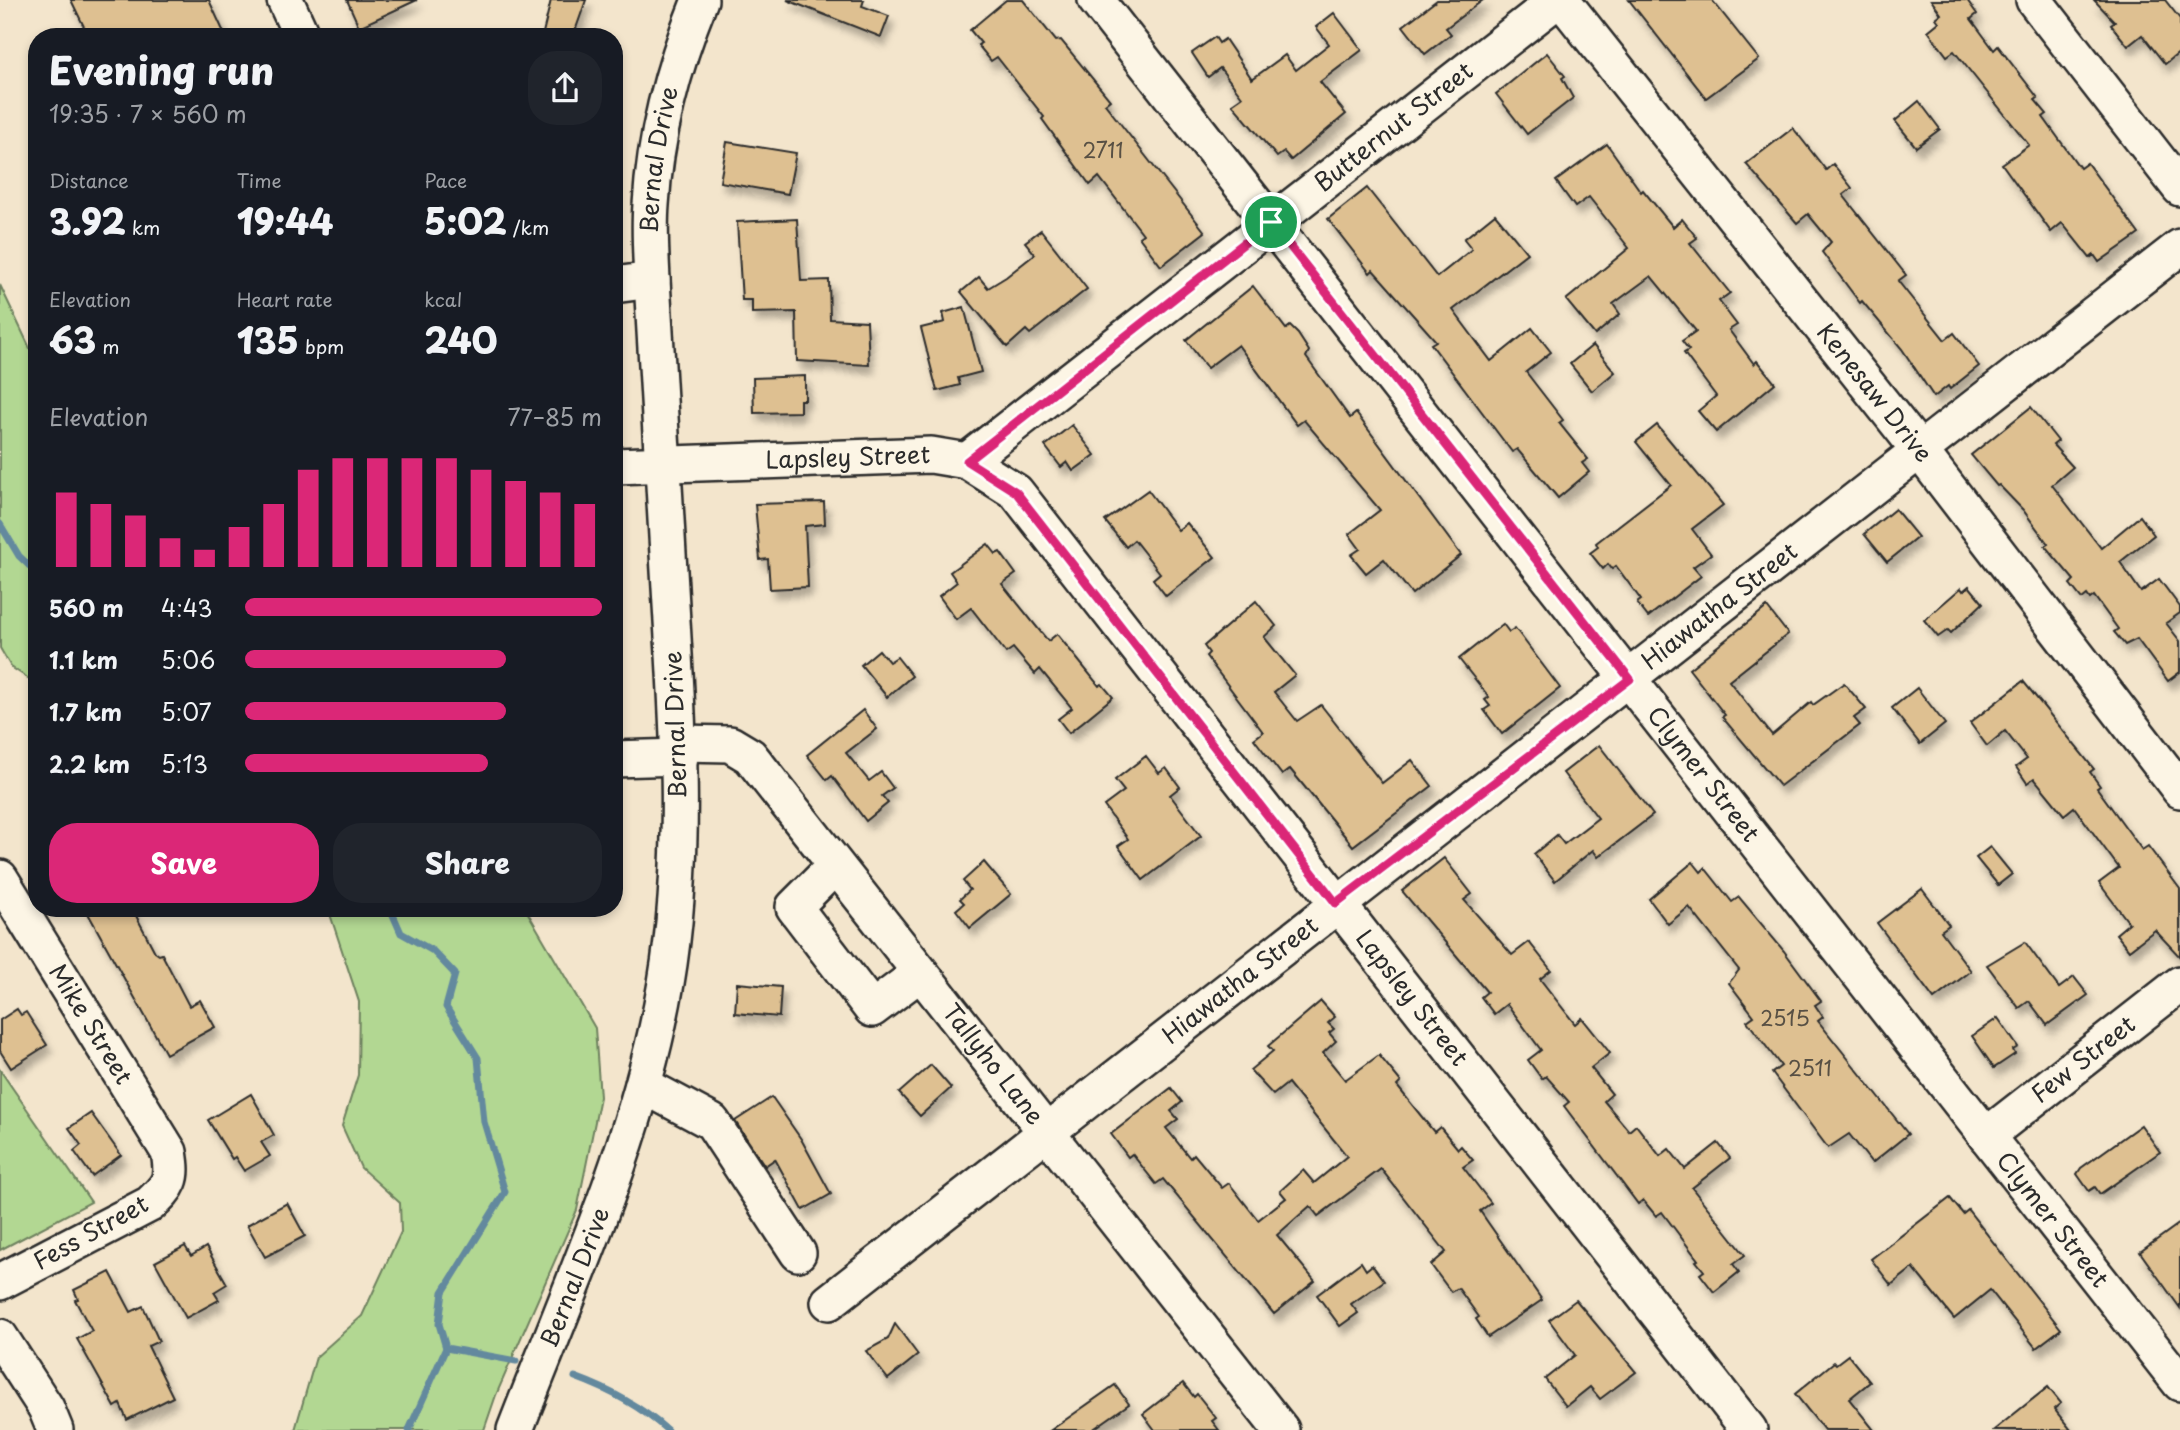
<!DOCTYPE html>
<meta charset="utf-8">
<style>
:root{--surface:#171b24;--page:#20242c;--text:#f1f3f6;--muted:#9ea1a6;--accent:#db2777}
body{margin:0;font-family:"Playpen Sans",sans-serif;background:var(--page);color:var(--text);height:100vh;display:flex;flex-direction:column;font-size:26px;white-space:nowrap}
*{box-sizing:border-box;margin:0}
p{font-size:23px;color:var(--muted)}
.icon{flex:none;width:38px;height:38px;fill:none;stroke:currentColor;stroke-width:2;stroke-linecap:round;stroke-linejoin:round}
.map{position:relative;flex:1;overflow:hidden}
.side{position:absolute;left:28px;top:28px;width:595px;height:889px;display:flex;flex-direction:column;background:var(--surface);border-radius:28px;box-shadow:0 4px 10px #0003}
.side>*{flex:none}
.pin{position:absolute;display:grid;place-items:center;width:60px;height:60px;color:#fff;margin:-30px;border:4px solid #fff;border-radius:50%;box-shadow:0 2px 7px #0007}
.round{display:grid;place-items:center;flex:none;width:74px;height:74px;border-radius:28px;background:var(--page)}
.headline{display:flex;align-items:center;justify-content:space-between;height:119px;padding:0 21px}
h1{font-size:38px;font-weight:800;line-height:52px}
.figures{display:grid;grid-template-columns:repeat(3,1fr);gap:10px;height:119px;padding:7px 21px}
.figures div{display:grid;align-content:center}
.figures b{font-size:35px;font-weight:800}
.figures small{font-size:19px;font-weight:400}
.figures p{font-size:19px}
.chart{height:196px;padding:14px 21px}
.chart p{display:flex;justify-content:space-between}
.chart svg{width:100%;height:126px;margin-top:7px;stroke:var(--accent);stroke-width:6}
.cta{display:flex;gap:14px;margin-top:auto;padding:14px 21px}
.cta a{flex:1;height:80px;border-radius:28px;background:var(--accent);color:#fff;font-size:28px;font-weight:800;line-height:80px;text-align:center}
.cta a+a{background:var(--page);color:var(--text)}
ul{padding:0 21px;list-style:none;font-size:23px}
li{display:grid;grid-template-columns:112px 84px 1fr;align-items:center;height:52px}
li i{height:18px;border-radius:9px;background:var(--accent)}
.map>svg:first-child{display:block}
</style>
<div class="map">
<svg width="2180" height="1430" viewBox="0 0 2180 1430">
<defs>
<filter id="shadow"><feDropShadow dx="4.5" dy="8" stdDeviation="3.5" flood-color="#0004"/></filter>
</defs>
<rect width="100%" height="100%" fill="#f3e5cc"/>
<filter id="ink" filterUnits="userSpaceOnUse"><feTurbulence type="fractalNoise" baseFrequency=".0143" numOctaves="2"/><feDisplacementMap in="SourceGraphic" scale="14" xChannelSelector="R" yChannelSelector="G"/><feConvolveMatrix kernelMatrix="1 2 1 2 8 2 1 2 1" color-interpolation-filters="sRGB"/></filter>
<g filter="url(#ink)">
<!-- green -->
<g fill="#b2d792" stroke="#6e815e" stroke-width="2">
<polygon points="0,285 37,363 37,684 11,667 0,648"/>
<polygon points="328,908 525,908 595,1028 600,1097 577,1210 496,1395 484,1430 295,1430 316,1357 362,1316 401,1232 400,1203 361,1168 342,1126 358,1075 359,1002"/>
<polygon points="0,1070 91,1202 0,1250"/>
</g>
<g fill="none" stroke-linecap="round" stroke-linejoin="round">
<!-- stream -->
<g stroke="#64899e" stroke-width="7">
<polyline points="0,524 19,556 37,573"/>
<polyline points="390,908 401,933 433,951 455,974 446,1007 478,1058 484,1122 505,1192 443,1292 439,1324 446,1348 516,1361"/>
<path d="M575,1377c33,12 65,29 92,53"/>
<polyline points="409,1430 446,1348"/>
</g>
</g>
<!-- building -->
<g fill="#dec091" stroke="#2b2b2b" stroke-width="2" filter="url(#shadow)">
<polygon points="71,0 209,0 226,37 89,37"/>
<polygon points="347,0 417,0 359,27"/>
<polygon points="551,0 586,0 573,37 542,37"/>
<polygon points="787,0 864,0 862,6 889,16 881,37"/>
<polygon points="1006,0 1023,0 1056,41 1061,40 1110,100 1105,104 1205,232 1161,266 1139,237 1143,234 1099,177 1090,185 1042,119 1044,117 997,57 991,61 978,45 981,43 970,30"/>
<polygon points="1437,0 1483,0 1446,28 1451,34 1425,54 1403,26"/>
<polygon points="1629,0 1712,0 1759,59 1706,98"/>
<polygon points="1931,0 1967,0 1977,14 1971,19 1994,50 1998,46 2038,98 2035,100 2047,114 2043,117 2080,168 2087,163 2139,234 2099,262 2094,255 2090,258 2062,223 2051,232 2002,164 2029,145 1954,51 1947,56 1928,31 1939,22 1936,18 1941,14"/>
<polygon points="2094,0 2165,0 2180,19 2180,52 2165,64 2142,35 2128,46 2111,25 2115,22"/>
<polygon points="1334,13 1362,50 1320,82 1346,114 1291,160 1284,152 1277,157 1232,104 1242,97 1220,68 1208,77 1192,53 1215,37 1219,43 1225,39 1252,79 1285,55 1296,70 1329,44 1316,27"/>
<polygon points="1547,53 1565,76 1562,78 1573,98 1527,134 1496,94"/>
<polygon points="1919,101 1940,129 1916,147 1895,121"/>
<polygon points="1793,128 1826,170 1833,164 1852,188 1843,195 1906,275 1898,281 1945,340 1954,333 1979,366 1950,389 1948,386 1934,397 1902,349 1862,301 1860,303 1822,252 1831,242 1808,214 1797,223 1746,164"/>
<polygon points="727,142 796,153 788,194 720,182"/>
<polygon points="1607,144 1641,192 1643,190 1673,227 1682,219 1697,238 1690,243 1730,293 1719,301 1737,325 1729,330 1754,364 1757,361 1775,383 1716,432 1698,411 1716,396 1684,353 1689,350 1682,341 1696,331 1651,276 1613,304 1620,314 1595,335 1566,300 1629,248 1589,197 1575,207 1556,181"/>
<polygon points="1367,188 1437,277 1472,249 1464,239 1495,214 1527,253 1453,310 1491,361 1532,328 1551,352 1526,372 1563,420 1559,423 1588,459 1582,463 1589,472 1558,498 1517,449 1512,452 1431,344 1436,341 1373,270 1370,273 1328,219"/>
<polygon points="797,219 801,281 829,280 830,319 867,321 869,365 797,361 796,312 752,313 752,300 742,300 737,222"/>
<polygon points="1041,230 1087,289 1030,334 1026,330 1007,347 961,292 979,277 988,288 1006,277 1035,254 1025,242"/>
<polygon points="1253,286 1286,329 1290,326 1298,334 1309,351 1306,357 1350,418 1356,413 1461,555 1412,594 1384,559 1366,573 1351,555 1360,549 1349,534 1380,510 1304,420 1297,425 1238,345 1207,368 1186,340"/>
<polygon points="964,307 981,372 958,378 960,385 937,391 921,328 945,322 943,313"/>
<polygon points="1593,345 1615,372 1592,391 1570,364"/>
<polygon points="805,376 805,400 800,400 800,412 754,413 753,378"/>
<polygon points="2031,407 2058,441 2053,445 2073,467 2052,485 2101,548 2140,516 2154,535 2120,562 2141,592 2159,579 2180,607 2180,613 2166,623 2180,641 2180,672 2168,681 2137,639 2125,645 2114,632 2118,629 2094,596 2090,599 2087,595 2082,599 2070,584 2074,580 2045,546 2048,544 2023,510 1999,485 1997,486 1971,455"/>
<polygon points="1072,425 1095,455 1073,471 1067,462 1061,467 1045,446"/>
<polygon points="1657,425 1723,505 1692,529 1711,554 1693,567 1701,576 1648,617 1637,603 1641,600 1616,566 1612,569 1608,564 1603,569 1590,553 1598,547 1596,543 1671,485 1636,442"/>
<polygon points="1148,490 1178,530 1187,523 1215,557 1166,596 1153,579 1160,573 1134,540 1126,547 1105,521"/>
<polygon points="824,502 825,524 805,526 808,587 770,589 768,559 760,560 755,504"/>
<polygon points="1895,509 1918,537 1887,562 1864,534"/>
<polygon points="988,544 996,554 1000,552 1016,574 1002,584 1048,641 1057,634 1099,686 1102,684 1113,697 1069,733 1058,719 1072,708 1040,669 1035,674 1013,648 1006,653 971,608 956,619 939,596 957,582 950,572"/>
<polygon points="1969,586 1983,603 1951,633 1948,630 1938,637 1924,620 1961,588 1963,591"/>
<polygon points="1256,601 1276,626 1264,637 1295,675 1274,692 1297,721 1321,705 1382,783 1412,760 1432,786 1353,846 1290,769 1282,775 1254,739 1263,732 1206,656 1209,653 1204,646"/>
<polygon points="1767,607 1788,634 1729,681 1772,735 1811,702 1813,705 1844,683 1866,709 1854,718 1860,725 1780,786 1722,717 1725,715 1689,669"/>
<polygon points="1503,624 1509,632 1515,628 1560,688 1502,734 1484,710 1490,706 1485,700 1489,697 1459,659"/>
<polygon points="879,650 889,662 897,657 912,676 887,697 861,665"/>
<polygon points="2023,681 2094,769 2090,772 2100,786 2097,788 2142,850 2148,846 2180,889 2180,957 2155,930 2129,950 2116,934 2129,923 2099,883 2119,868 2074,807 2064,815 2034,778 2027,783 2016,767 2027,759 2005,731 1987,746 1970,723"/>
<polygon points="1917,688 1945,724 1920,744 1892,708"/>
<polygon points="863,710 877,729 846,753 869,781 881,772 893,788 882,796 888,803 866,821 832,776 827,780 807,755"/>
<polygon points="1599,745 1653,815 1598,857 1593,850 1555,881 1534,854 1557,835 1564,844 1598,818 1563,773"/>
<polygon points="1146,756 1159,773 1166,768 1180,787 1170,795 1201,836 1143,880 1118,846 1128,839 1104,806 1124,791 1115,780"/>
<polygon points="1990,847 2012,874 1998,885 1976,858"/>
<polygon points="1444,858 1472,894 1464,900 1512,955 1529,942 1551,970 1540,979 1575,1024 1582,1018 1610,1053 1591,1068 1612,1094 1604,1101 1629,1131 1636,1125 1660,1156 1669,1149 1685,1169 1718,1143 1730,1158 1692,1188 1745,1255 1733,1264 1739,1272 1714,1292 1700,1274 1704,1271 1696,1261 1698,1260 1662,1212 1656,1216 1643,1200 1638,1204 1564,1106 1569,1102 1546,1076 1542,1079 1528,1060 1541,1050 1507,1004 1494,1014 1481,997 1487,992 1402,891"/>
<polygon points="984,862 1011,894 970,928 956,910 964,903 960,899 970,890 963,881"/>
<polygon points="1693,862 1701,872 1705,868 1732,902 1739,897 1784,951 1821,1001 1815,1005 1823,1017 1818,1021 1908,1134 1872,1163 1849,1134 1828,1148 1772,1073 1781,1066 1747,1021 1754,1016 1729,983 1739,970 1689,907 1668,924 1649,899"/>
<polygon points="1922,889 1949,925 1941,931 1971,971 1934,999 1877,923"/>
<polygon points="85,908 132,908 155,952 159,955 162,954 189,1006 200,1000 215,1027 166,1054"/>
<polygon points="2025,942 2059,988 2074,977 2088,995 2047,1025 2029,1001 2019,1008 1987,965"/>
<polygon points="737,983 781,987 779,1017 735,1013"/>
<polygon points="1321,1001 1335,1017 1328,1023 1334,1029 1329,1033 1336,1041 1323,1053 1345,1080 1379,1055 1401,1082 1397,1086 1434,1132 1440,1127 1458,1149 1461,1146 1473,1160 1463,1167 1491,1203 1480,1211 1542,1300 1488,1337 1476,1319 1479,1317 1458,1288 1451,1292 1431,1265 1446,1252 1381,1169 1318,1216 1310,1206 1277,1235 1315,1281 1274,1314 1163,1179 1156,1184 1132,1154 1128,1157 1111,1134 1171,1088 1182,1102 1171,1111 1178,1119 1166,1128 1190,1158 1194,1154 1222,1188 1229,1183 1258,1220 1286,1198 1280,1191 1303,1170 1314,1183 1347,1156 1288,1083 1273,1095 1250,1070 1273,1051 1268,1046"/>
<polygon points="17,1009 21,1015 26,1012 47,1045 11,1068 0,1051 0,1020"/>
<polygon points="1998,1018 2018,1047 2013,1050 2015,1054 1994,1068 1972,1036"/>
<polygon points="931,1065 951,1088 920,1116 899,1093"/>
<polygon points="251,1094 274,1135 261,1142 270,1156 244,1171 235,1157 232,1159 208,1120"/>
<polygon points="772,1097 801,1139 831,1194 803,1210 775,1159 765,1166 735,1121"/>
<polygon points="91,1113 121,1155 92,1176 74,1151 81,1145 69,1128"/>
<polygon points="2141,1125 2160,1152 2100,1194 2095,1187 2089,1191 2077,1174 2081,1168"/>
<polygon points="1950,1198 1963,1214 1968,1210 2061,1329 2036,1348 1990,1290 1954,1319 1913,1268 1891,1285 1871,1259"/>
<polygon points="287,1203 305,1236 265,1257 247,1225"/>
<polygon points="2180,1223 2180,1308 2140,1252"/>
<polygon points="185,1246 191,1256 206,1247 227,1284 214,1292 219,1300 186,1318 155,1262"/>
<polygon points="1361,1262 1366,1270 1372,1265 1384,1281 1351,1304 1358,1313 1340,1326 1317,1295"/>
<polygon points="110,1272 131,1312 143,1306 159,1341 148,1346 173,1397 127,1420 120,1404 115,1407 77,1339 92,1331 75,1300 78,1299 74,1290"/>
<polygon points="1576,1300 1636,1372 1600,1399 1590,1387 1566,1406 1545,1379 1575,1355 1549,1320"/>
<polygon points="895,1324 918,1355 888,1379 866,1351 888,1339"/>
<polygon points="1848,1355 1870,1382 1849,1399 1874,1430 1824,1430 1795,1394 1834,1362 1836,1364"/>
<polygon points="1183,1383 1194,1397 1197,1394 1216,1418 1212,1421 1219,1430 1155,1430 1143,1414"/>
<polygon points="1115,1385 1129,1404 1092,1430 1051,1430"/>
<polygon points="2048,1387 2061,1403 2054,1409 2071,1430 1994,1430"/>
</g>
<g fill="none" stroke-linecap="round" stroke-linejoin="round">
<!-- minor casing -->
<g stroke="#2b2b2b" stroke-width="40">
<g id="minor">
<polyline points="285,0 302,37"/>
<path id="s1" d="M1096,0l1084,1383"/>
<path id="s2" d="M1562,0l358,451 260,339"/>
<polyline points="2034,0 2180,188"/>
<polyline points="614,285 652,280"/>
<path id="s3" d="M967,461l590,-461"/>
<path id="s4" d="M614,466l317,-11 36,6 49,31 733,938"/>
<path id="s5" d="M680,743l50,1 20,12 531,674"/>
<polyline points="614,759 680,757"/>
<polyline points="835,866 794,907 872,1009 920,973"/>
<path id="s6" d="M0,878l169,274c5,28 1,33 -19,52l-150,78"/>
<polyline points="643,1085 712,1122 798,1253"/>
<path id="s7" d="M1986,1136l194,-152"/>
<path id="s8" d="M829,1302l1351,-1055"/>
<polyline points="0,1337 46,1408 55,1430"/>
<path id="s9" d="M515,1430c56,-145 125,-293 151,-447 21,-124 13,-253 5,-378 -6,-108 -13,-216 -19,-325 -1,-25 -3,-50 -1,-75 4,-70 23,-141 49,-205"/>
</g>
</g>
<!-- minor -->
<use href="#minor" stroke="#fcf5e5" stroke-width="35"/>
</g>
</g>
<g fill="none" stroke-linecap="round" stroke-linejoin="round" filter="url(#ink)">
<!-- route casing -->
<g stroke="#fff" stroke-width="14">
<polygon id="route" points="1271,222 1630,679 1336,903 1016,492 967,461"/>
</g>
<!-- route -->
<use href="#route" stroke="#db2777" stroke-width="9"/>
</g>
<g text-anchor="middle" stroke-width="5" stroke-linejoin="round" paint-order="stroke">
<!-- number labels -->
<g font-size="21" fill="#585044">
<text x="1103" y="158">2711</text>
<text x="1785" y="1026">2515</text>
<text x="1810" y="1076">2511</text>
</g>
<!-- street labels -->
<g font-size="24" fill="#2b2b2b" stroke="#fcf5e5">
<text dy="8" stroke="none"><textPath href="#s3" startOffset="542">Butternut Street</textPath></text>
<text dy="8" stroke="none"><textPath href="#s9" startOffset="1298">Bernal Drive</textPath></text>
<text dy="8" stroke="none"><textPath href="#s2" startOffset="502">Kenesaw Drive</textPath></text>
<text dy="8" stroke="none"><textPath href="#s4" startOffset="234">Lapsley Street</textPath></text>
<text dy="8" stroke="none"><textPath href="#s8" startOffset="1130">Hiawatha Street</textPath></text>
<text transform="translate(676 725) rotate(-92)" y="8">Bernal Drive</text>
<text dy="8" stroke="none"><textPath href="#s1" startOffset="984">Clymer Street</textPath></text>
<text dy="8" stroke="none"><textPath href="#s8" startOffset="522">Hiawatha Street</textPath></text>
<text dy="8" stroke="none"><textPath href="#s4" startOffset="1054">Lapsley Street</textPath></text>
<text dy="8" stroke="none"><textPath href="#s6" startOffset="172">Mike Street</textPath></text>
<text dy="8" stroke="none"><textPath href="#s7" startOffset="124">Few Street</textPath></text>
<text dy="8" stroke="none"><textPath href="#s5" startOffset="466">Tallyho Lane</textPath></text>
<text dy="8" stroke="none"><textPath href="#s1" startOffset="1550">Clymer Street</textPath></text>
<text transform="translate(91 1233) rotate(-29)" y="8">Fess Street</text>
<text dy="8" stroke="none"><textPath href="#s9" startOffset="164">Bernal Drive</textPath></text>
</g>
</g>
</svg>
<div class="pin" style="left:1271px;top:222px;background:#1e9e55"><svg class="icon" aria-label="arrive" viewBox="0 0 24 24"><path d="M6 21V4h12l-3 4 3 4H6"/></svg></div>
<section class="side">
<div class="headline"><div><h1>Evening run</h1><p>19:35 · 7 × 560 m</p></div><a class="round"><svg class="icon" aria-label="share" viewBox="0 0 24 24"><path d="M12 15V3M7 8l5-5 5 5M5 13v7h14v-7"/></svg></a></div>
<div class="figures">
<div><p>Distance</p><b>3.92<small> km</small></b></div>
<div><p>Time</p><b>19:44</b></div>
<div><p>Pace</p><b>5:02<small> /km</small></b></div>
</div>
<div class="figures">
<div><p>Elevation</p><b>63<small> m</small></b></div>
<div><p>Heart rate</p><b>135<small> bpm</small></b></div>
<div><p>kcal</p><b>240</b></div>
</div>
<div class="chart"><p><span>Elevation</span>77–85 m</p>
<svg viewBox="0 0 160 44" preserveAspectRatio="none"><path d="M5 44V18M15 44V22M25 44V26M35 44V34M45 44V38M55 44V30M65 44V22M75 44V10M85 44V6M95 44V6M105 44V6M115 44V6M125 44V10M135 44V14M145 44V18M155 44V22"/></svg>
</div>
<ul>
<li><b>560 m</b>4:43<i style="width:100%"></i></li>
<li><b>1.1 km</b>5:06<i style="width:73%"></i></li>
<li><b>1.7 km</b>5:07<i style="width:73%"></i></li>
<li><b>2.2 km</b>5:13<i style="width:68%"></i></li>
</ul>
<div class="cta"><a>Save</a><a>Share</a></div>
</section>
</div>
